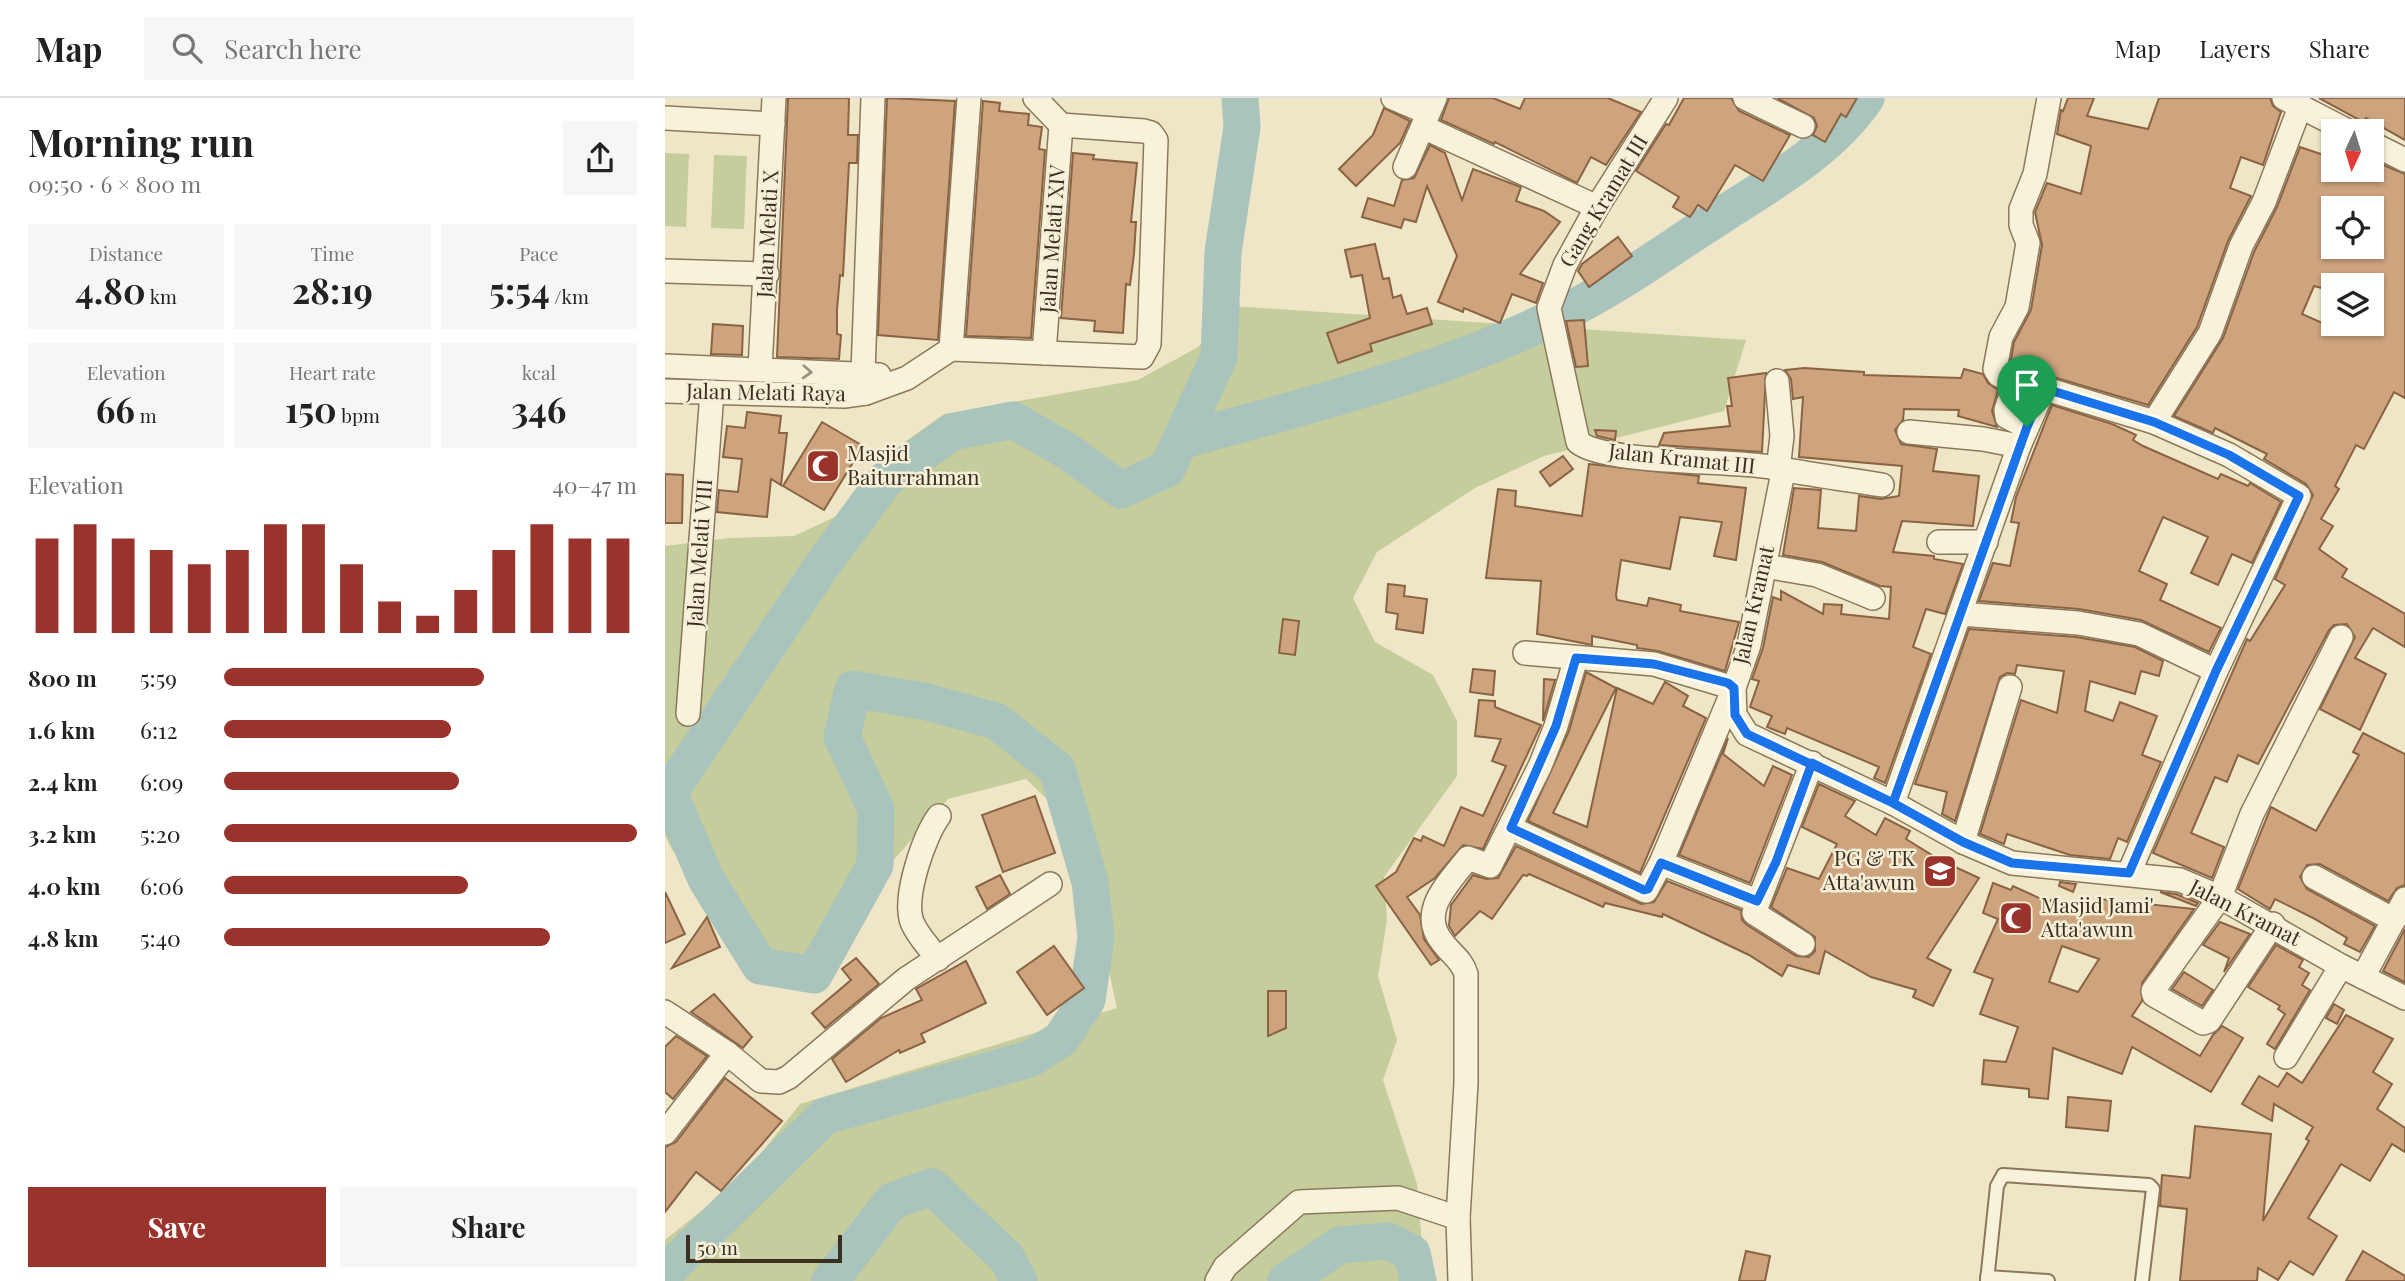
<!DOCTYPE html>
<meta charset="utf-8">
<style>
:root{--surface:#fff;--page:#f6f6f6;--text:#222;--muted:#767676;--line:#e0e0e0;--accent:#9a332c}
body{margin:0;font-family:"Playfair Display",serif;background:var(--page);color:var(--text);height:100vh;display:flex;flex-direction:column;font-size:26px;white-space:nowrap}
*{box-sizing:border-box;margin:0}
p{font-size:23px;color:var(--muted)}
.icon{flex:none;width:38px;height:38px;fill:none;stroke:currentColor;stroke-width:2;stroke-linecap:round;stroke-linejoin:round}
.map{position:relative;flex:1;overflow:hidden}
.sheet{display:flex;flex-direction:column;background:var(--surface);width:665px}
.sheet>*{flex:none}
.needle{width:46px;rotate:184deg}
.fabs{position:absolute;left:1656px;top:21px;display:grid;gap:14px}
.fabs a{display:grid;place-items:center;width:63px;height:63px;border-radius:0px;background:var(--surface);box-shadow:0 2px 5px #0004;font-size:35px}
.scale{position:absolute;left:21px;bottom:18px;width:156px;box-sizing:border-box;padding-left:7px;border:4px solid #3b2f20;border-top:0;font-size:19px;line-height:24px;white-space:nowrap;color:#3b2f20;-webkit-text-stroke:5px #f6efd7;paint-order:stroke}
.pin{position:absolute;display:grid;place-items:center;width:60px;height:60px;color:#fff;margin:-72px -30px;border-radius:50% 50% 50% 0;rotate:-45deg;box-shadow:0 0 7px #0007}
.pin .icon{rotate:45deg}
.round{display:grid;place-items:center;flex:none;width:74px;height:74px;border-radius:0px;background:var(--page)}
.summary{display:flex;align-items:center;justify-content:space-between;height:119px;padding:0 28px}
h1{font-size:38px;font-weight:700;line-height:52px}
.stats{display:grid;grid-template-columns:repeat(3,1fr);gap:10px;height:119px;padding:7px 28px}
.stats div{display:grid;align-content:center;border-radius:0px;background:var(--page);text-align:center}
.stats b{font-size:35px;font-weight:700}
.stats small{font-size:19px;font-weight:400}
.stats p{font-size:19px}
.chart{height:196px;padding:14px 28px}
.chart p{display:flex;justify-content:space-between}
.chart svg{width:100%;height:126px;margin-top:7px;stroke:var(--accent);stroke-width:6}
.primary-button{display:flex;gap:14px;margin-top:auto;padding:14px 28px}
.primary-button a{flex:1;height:80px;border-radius:0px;background:var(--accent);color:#fff;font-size:28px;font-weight:700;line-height:80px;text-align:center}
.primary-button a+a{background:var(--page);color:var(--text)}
ul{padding:0 28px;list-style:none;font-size:23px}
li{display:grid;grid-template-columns:112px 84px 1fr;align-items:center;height:52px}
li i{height:18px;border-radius:9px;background:var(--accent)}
header{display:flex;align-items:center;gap:42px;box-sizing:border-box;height:98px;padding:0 35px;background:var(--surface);border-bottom:2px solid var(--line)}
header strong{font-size:33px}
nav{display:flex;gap:38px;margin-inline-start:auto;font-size:24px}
.search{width:490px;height:63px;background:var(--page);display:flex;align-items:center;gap:18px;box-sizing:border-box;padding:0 24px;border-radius:0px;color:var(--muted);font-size:26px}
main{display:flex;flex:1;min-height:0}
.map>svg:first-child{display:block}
</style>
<header>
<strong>Map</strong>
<div class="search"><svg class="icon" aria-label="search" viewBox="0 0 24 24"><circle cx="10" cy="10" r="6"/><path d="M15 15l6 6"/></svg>Search here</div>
<nav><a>Map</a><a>Layers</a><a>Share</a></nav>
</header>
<main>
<section class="sheet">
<div class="summary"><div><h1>Morning run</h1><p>09:50 · 6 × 800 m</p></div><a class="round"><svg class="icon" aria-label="share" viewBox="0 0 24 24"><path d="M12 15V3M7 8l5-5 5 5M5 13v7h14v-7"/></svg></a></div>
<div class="stats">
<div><p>Distance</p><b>4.80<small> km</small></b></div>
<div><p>Time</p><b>28:19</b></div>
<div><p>Pace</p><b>5:54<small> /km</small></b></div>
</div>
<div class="stats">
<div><p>Elevation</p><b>66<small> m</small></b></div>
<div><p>Heart rate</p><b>150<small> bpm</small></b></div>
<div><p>kcal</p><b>346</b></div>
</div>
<div class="chart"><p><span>Elevation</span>40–47 m</p>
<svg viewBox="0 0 160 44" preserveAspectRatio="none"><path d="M5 44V11M15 44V6M25 44V11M35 44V15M45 44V20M55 44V15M65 44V6M75 44V6M85 44V20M95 44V33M105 44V38M115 44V29M125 44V15M135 44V6M145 44V11M155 44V11"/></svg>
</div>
<ul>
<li><b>800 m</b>5:59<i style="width:63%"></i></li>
<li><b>1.6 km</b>6:12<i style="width:55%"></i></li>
<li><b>2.4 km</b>6:09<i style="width:57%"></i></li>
<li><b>3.2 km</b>5:20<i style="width:100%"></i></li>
<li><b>4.0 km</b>6:06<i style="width:59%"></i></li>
<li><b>4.8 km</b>5:40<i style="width:79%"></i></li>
</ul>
<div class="primary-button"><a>Save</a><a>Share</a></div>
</section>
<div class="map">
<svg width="1740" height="1183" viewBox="0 0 1740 1183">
<rect width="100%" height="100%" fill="#efe6c8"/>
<!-- green -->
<g fill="#c4cd9b">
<polygon points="0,55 24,56 21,129 0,128"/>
<polygon points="49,57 82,58 79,131 46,130"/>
<polygon points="567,208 1081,242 1059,313 879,358 810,390 712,454 688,500 710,544 768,577 792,623 792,678 719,779 722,822 713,878 732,942 718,982 752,1086 760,1183 0,1183 0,1142 76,1081 135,1006 452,910 412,730 361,681 283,701 123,880 7,752 0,737 0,448 65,440 129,438 191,409 237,346 279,316 473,282 533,249"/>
</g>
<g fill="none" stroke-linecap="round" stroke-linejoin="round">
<!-- river -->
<g stroke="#a9c3bd" stroke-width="37">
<path d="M515,343c132,-37 268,-69 391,-132 52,-26 99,-61 148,-92 52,-34 112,-67 147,-119"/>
<polyline points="0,1175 160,1018 365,961 396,941 422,902 431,839 425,784 392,671 331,623 262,604 188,591 177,639 211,711 210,767 149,877 95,868 41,781 4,695 156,469 221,381 287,334 348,322 402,353 456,392 502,371 554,259 558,154 577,29 575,0"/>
<polyline points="165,1183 227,1103 267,1089 341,1159 354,1183"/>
<polyline points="621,1183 675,1147 723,1143 747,1155 753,1183"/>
</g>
</g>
<!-- building -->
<g fill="#cda47e" stroke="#8a6342" stroke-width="2" fill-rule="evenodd">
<polygon points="123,0 184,0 183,37 193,37 192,65 184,65 178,178 175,177 172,212 172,236 176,237 174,261 112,259"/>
<polygon points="222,0 290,3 273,242 213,237"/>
<polygon points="784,0 828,0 855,11 860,0 943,0 976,14 941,67 926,59 912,85 830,44 829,46 776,22"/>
<polygon points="1019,0 1066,0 1074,13 1125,37 1098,83 1070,67 1042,113 1033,107 1025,119 1008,109 1014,99 971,73 1001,26 1004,27"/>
<polygon points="1112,0 1192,0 1181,19 1176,16 1160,44 1148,37 1152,28 1149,20"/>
<polygon points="1403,0 1429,0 1422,18 1483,31 1494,0 1605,0 1608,8 1616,14 1598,67 1576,59 1565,90 1586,98 1563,143 1532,229 1483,307 1385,278 1370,282 1345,267 1349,244 1366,212 1377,147 1370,114 1382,85 1416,96 1426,48 1392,36 1396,12 1398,13"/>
<polygon points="1654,0 1740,0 1740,42 1701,20 1698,24"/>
<polygon points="318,3 335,5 334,13 364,16 363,27 377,29 374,51 380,52 366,240 301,238"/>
<polygon points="719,10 745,23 735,45 691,88 674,71 708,37"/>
<polygon points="765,47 780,55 797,102 808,71 856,89 851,103 879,113 895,124 855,176 878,185 871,205 847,196 835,225 799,210 798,214 773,204 792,158 762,88 751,124 739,121 736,130 697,119 703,100 729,108 737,82 749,80"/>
<path d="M1635,49l27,9 -3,7 9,3v4l23,5 2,-5h13v-10l34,14v224l-11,-6 -30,57 -8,-4 -21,41 4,3 -18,30 12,7 -14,23 28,20 -5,8 63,37v33l-32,-19 -18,30 31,16 -26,56 -40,-21 35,-72 -8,-13 -13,1 -5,5 -71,134 -20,-9 -11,27 -12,-5 -24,56 33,14 -12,31 -59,-25 94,-214 3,2 35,-56 -10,-6 38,-84 -7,-11 -42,-25 3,-5 -52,-26 -2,5 -39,-17 49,-78 31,-86 23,-45zM1668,102l22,8h16v47l-47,-5 9,-29zM1668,187h38v39h-39l-1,3 -29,-13 12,-28 19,5z"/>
<polygon points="408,55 429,57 428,61 472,65 466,124 471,124 469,156 465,187 461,186 458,235 429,233 430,223 396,220"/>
<polygon points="953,139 967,158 924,189 913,173 917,166"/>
<polygon points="710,146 718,181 724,180 728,200 736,197 742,216 762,210 767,226 705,246 707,253 673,265 662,235 705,220 697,177 686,179 680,152"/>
<polygon points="919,222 923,268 911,269 901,223"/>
<polygon points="48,226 78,228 77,257 46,256"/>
<polygon points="1139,270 1199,274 1199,277 1296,280 1299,271 1318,276 1323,285 1333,292 1327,313 1332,329 1293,318 1294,312 1239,311 1238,322 1230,332 1236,346 1272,351 1268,373 1314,378 1308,428 1237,423 1228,454 1269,458 1269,461 1298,466 1280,516 1261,511 1248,549 1266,556 1220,685 1209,680 1214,669 1122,630 1120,636 1102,629 1107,618 1085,609 1094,583 1087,581 1098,550 1108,499 1116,502 1116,493 1158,516 1159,506 1177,507 1176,516 1224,521 1226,489 1215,488 1157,464 1118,457 1129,390 1156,392 1153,430 1191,433 1194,398 1216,401 1234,398 1237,368 1134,359 1138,299 1128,301 1126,281 1120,272"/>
<polygon points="1101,275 1097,354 994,347 999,335 1065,328 1062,308 1067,308 1063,280"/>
<polygon points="1387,307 1447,326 1471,337 1468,342 1478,348 1553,381 1556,376 1583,388 1585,385 1616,404 1587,465 1567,456 1553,487 1526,475 1543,439 1498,419 1474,473 1502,486 1495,502 1556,530 1544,554 1476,522 1414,511 1314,503 1328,465 1345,468 1354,425 1346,424 1351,399"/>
<polygon points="82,314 116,318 114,335 122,335 116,387 106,381 102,419 52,414 54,392 73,394 77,361 58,359 62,328 80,330"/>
<polygon points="157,324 198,348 159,412 118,388"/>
<polygon points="930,332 951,333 950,342 932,338"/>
<polygon points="898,358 908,371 885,388 875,374"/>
<polygon points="924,366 1034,378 1033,385 1081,390 1071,462 1049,458 1057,424 1015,419 1005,471 956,462 951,497 952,502 982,508 984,500 1016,507 1015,513 1074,524 1060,573 993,553 972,550 972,547 927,538 927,547 872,536 876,483 821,480 833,391 851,393 850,408 917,418"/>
<polygon points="0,376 18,377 17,425 0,425"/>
<polygon points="723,486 740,488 739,498 762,501 758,535 731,531 733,516 721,514"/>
<polygon points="618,521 634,523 630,557 614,555"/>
<polygon points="1304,531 1411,539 1470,549 1498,563 1494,578 1476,573 1470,596 1425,583 1420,613 1448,623 1455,604 1492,618 1477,657 1496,664 1462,744 1453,740 1445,761 1405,757 1342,736 1339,746 1315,736 1356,602 1392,615 1399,573 1352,567 1350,576 1342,575 1335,579 1290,723 1277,716 1282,694 1250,686"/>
<polygon points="808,571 830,573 828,597 805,594"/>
<polygon points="921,574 951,590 888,715 922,729 952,590 988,606 1000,584 1023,598 1018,608 1041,620 975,775 863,723 904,633"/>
<polygon points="879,581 890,582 878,623"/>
<polygon points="814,602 830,603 830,609 876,627 818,751 798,747 770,780 742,799 755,817 759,841 774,862 766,867 711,788 731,774 749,740 756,743 758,738 779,748 796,709 818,718 841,668 827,663 836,641 810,638"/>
<polygon points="1698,635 1740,656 1740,787 1732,790 1723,803 1655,766 1642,767 1635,779 1642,791 1710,828 1695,854 1679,846 1682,840 1648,820 1610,801 1605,811 1573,791 1606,709 1651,733 1694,657 1688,654"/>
<polygon points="1063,640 1058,656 1099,688 1108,668 1127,677 1085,785 1014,757"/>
<polygon points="1154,686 1190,703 1180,718 1211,737 1220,720 1245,733 1241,741 1275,762 1314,780 1262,860 1286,872 1268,908 1248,899 1251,892 1206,879 1160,853 1154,876 1123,867 1117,878 1084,857 998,816 997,819 940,805 938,809 864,776 862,778 858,777 827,821 815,813 790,838 784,828 786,807 808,777 821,781 833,780 851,748 976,806 989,804 1002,783 1076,812 1077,822 1082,827 1131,858 1144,859 1150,853 1150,839 1106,809 1122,770 1154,781 1172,746 1137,729"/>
<polygon points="370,698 390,755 338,774 317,717"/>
<polygon points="335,777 345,796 322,811 311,789"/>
<polygon points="1395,784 1411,786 1408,794 1394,788"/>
<path d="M1328,785l18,7 2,-4 37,17 1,-3 34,12 1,-9 14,1v-5l94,10 -52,74v18l-10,15 68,40 13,-21 9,-9 21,12 -32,54 -79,-45 -10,27 -69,-26 -5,51 -19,-2v-8l-47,-5 2,-24 22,2 12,-35 -38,-13 13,-35 -19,-7 24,-53 -15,-6zM1397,848l37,13 -21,33 -29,-10z"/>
<polygon points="0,794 20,836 0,845"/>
<polygon points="1495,794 1511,796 1533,805 1531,808"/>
<polygon points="42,819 55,849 7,870"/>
<polygon points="1555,824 1585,836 1559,874 1564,860 1538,847"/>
<polygon points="1740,831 1740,881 1739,884 1718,873"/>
<polygon points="1611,847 1638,862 1634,869 1644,875 1637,887 1645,892 1610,951 1602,946 1620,916 1613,911 1615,908 1583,889"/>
<polygon points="389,848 419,890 382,917 352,874"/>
<polygon points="191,860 214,886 160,930 147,915 186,882 177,871"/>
<polygon points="301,863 321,905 256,936 260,944 235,955 234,952 181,984 167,961 216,920 257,902 251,891"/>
<polygon points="1519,874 1548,892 1537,908 1507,891"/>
<polygon points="603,893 621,893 621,930 603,938"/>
<polygon points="49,896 87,939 78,950 26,914"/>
<polygon points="1669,906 1679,912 1672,926 1661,920"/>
<polygon points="1681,917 1728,941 1708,974 1727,986 1712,1011 1740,1030 1740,1054 1727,1046 1705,1083 1676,1066 1643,1120 1672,1138 1648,1177 1625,1163 1613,1182 1593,1170 1592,1183 1515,1183 1522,1111 1495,1108 1497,1077 1525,1080 1530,1028 1606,1036 1598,1123 1644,1043 1641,1041 1648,1029 1609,1006 1607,1023 1577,1006 1594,978 1613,989 1622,975 1637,985"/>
<polygon points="11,938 42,958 8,1001 0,994 0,949"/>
<polygon points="60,980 117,1023 56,1093 31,1074 0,1114 0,1049 11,1044"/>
<polygon points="1403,999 1446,1003 1443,1033 1401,1029"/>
<polygon points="1081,1153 1105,1158 1100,1183 1074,1183"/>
<polygon points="1698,1153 1740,1178 1740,1183 1681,1183"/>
</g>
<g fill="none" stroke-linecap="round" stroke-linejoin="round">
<!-- lane casing -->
<g stroke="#8b785c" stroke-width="16">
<g id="lane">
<polyline points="1322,1179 1383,1183"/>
<polyline points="1322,1183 1332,1088 1338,1077 1484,1087 1488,1091 1477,1183"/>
</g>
</g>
<!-- street casing -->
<g stroke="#8b785c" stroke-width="26">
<g id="street">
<polyline points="728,0 763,15"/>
<path d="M1001,0l-69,109 -32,58 -16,43 29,134c26,22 153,18 192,25 37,7 74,12 112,18"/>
<polyline points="1080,0 1138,28"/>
<polyline points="1619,0 1683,33"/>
<polyline points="0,20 108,26"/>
<polyline points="758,29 932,109"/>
<polyline points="1706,45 1740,62"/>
<polyline points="740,69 770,0"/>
<polyline points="0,173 102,176"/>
<polyline points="286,251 304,0"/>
<polyline points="379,255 396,27"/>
<polyline points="0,268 214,277"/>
<polyline points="95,271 109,0"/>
<polyline points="1112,283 1117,338 1113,372 1117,379 1084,547 1069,590 1070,617 1082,636 1228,705 1298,744 1347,765 1515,782 1555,799 1676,868 1740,900"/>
<polyline points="0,293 179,298 201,295 242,280 286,251 477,259 484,246 491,42 486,35 479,33 396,27 370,0"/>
<polyline points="201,295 198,275 208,0"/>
<polyline points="1489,324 1545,235 1576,148 1599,104 1635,9"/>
<polyline points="1362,329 1342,319 1341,312 1350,285 1334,277 1330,271 1336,239 1352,209 1363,145 1356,127 1356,111 1370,76 1384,0"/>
<polyline points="1244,334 1318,341 1354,348"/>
<polyline points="1274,444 1321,444"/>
<polyline points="1100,468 1152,477 1208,500"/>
<polyline points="1295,516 1413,525 1474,536 1551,573"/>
<polyline points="23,616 47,294"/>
<polyline points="1228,705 1354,348 1378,293 1381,291 1489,324 1564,357 1634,398 1551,573 1464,775"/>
<polyline points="846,730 981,793 996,765 1069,590 989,566 860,555"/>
<polyline points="1298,744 1345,589"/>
<polyline points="996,765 1092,803"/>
<polyline points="1649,779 1729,822"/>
<polyline points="1608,826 1544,923 1538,925 1489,897 1488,893 1555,799 1587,716 1676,539"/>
<polyline points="1138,846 1089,815 1147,665"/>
<path d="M273,861c-9,-12 -21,-24 -26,-37 -9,-25 12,-86 27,-106"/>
<polyline points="1698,879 1740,801"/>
<polyline points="0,914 62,955 96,983 114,984 124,979 241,881 385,786"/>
<polyline points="1621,959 1676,868"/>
<polyline points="0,1035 62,955"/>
<polyline points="552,1183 560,1169 634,1104 733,1100 793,1120"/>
<path d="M795,1183l-2,-63 8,-135v-109c-4,-14 -15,-20 -23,-31 -26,-31 5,-59 25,-85l22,8 50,-100 16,-40 20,-68"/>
</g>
</g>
<!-- lane -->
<use href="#lane" stroke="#f9f2db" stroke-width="12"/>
<!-- street -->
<use href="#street" stroke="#f9f2db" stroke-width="23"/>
</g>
<!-- one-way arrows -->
<defs><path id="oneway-chevron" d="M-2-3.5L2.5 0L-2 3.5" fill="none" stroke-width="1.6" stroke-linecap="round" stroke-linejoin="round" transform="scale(1.75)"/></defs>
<use stroke="#9a907e" href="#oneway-chevron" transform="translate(142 274) rotate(3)"/>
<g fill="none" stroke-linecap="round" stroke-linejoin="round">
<!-- route casing -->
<g stroke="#fff" stroke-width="14">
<polyline id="route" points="1362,329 1228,705 1147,665 1111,764 1092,803 996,765 983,791 979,792 846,730 891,628 911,560 989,566 1063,585 1069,590 1070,617 1082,636 1228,705 1298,744 1347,765 1464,775 1551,573 1634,398 1564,357 1489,324 1381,291 1377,293 1362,329"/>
</g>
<!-- route -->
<use href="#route" stroke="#1a73e8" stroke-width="9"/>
</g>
<!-- icons -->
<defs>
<g id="mosque-square" transform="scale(1.75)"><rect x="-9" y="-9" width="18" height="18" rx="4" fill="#9a332c" stroke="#f6efd7"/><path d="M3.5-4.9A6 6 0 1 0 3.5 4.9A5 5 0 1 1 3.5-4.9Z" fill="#fff"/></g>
<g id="school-square" transform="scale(1.75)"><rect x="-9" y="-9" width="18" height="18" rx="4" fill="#9a332c" stroke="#f6efd7"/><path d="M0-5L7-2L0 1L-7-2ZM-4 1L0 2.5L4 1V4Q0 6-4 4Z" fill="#fff"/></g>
</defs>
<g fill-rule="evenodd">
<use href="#mosque-square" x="158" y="368"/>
<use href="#school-square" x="1275" y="773"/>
<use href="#mosque-square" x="1351" y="820"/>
</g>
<g text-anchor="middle" stroke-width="5" stroke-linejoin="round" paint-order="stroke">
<!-- street labels -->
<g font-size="21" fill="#3b2f20" stroke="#f6efd7">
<text transform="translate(939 103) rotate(-59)" y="7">Gang Kramat III</text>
<text transform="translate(103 136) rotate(-87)" y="7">Jalan Melati X</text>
<text transform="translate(388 141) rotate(-86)" y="7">Jalan Melati XIV</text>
<text transform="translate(101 295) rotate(1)" y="7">Jalan Melati Raya</text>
<text transform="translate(1017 361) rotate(6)" y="7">Jalan Kramat III</text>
<text transform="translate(35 455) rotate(-86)" y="7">Jalan Melati VIII</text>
<text transform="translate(1089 507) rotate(-77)" y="7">Jalan Kramat</text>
<text transform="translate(1580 815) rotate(27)" y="7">Jalan Kramat</text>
</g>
<!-- poi labels -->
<g font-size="21" fill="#3b2f20" stroke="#f6efd7" text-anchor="start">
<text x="182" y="363">Masjid<tspan x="182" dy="24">Baiturrahman</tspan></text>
<text x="1250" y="768" text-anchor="end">PG &amp; TK<tspan x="1250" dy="24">Atta'awun</tspan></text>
<text x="1376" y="815">Masjid Jami'<tspan x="1376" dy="24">Atta'awun</tspan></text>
</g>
</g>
</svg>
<div class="fabs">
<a><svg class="needle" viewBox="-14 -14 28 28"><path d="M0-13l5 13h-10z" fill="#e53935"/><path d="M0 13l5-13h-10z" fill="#767676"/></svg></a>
<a><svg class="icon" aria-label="locate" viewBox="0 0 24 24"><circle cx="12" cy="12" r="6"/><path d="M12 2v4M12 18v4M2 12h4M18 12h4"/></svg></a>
<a><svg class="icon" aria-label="layers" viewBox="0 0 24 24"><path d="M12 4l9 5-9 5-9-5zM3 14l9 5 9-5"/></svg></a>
</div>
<div class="scale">50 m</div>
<div class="pin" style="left:1362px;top:329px;background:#1e9e55"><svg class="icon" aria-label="arrive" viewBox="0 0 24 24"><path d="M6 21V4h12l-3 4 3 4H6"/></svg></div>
</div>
</main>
